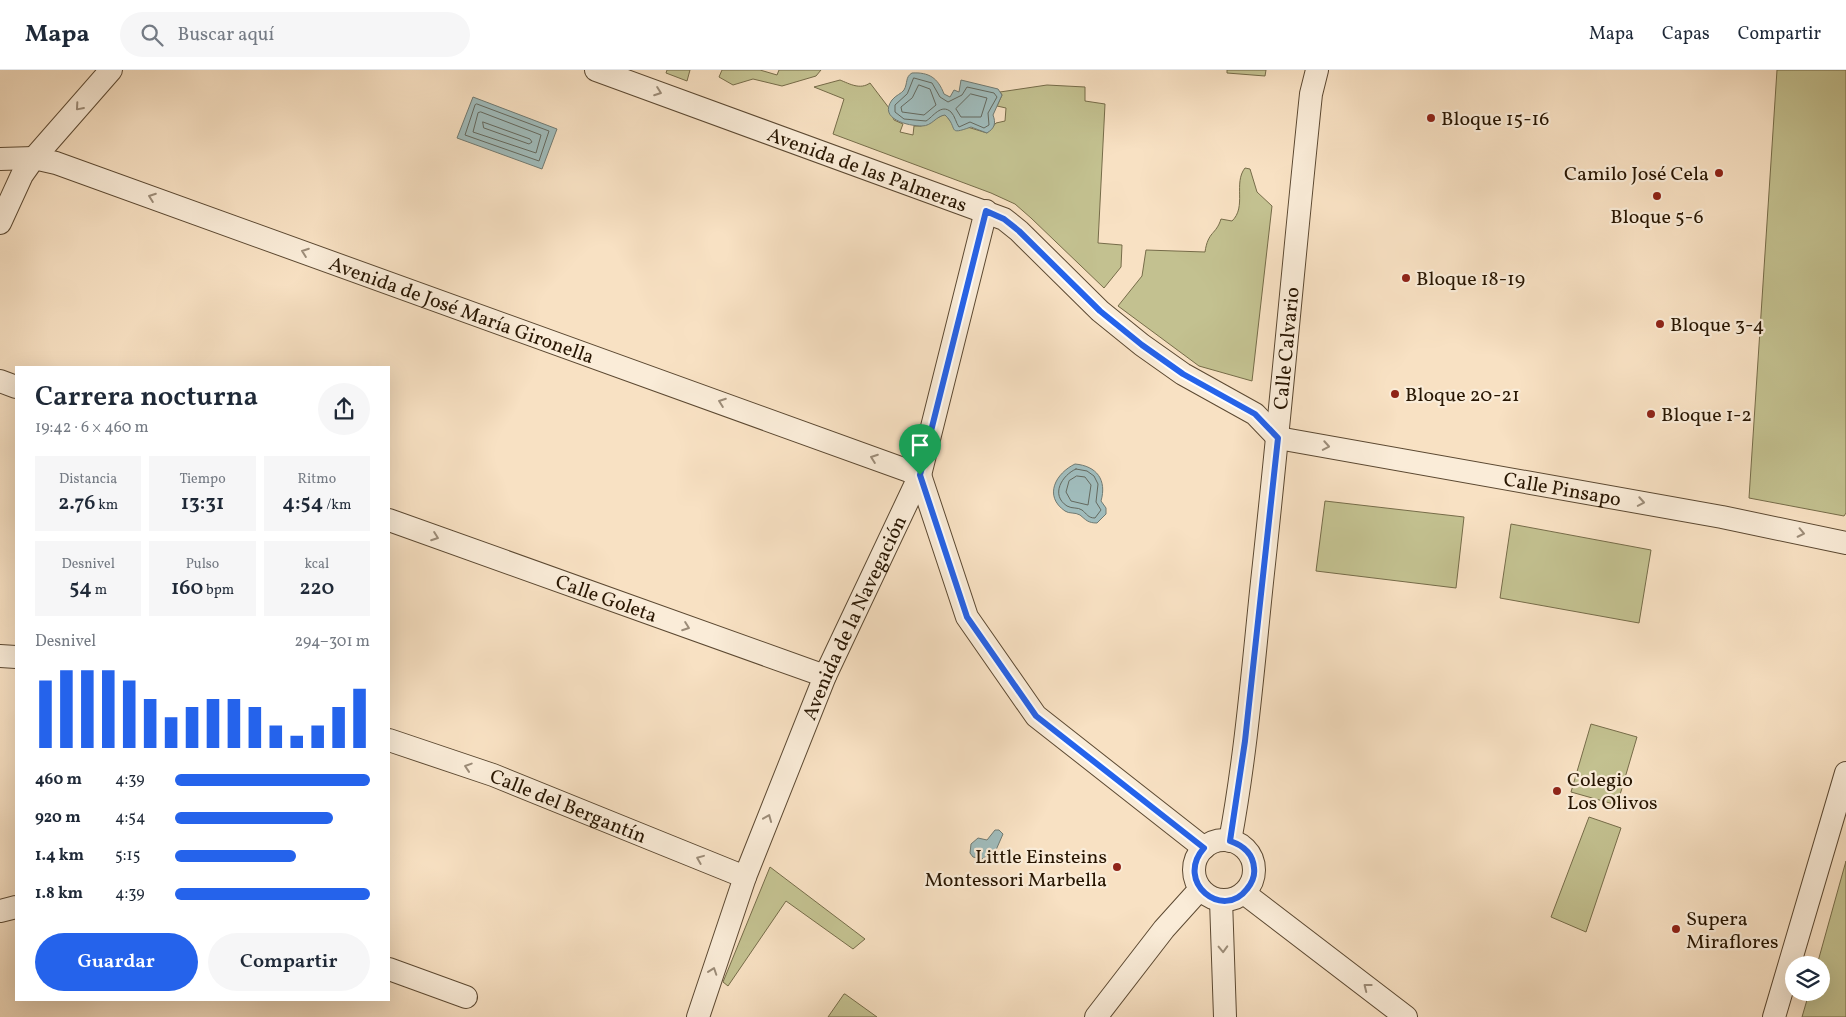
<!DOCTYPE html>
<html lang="es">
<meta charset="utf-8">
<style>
:root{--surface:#fff;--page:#f6f6f7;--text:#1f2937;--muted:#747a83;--line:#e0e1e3;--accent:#2563eb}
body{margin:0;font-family:Vollkorn,serif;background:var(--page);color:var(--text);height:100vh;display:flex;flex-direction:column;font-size:19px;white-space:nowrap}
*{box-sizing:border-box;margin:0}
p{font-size:16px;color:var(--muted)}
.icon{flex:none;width:28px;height:28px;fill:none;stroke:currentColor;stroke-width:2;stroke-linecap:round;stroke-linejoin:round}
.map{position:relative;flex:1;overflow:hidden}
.sheet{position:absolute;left:15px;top:296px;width:375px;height:635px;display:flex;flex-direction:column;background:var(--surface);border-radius:0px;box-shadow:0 5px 20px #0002}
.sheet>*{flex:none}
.controls{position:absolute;left:1785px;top:886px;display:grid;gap:10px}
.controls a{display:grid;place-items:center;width:45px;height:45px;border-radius:50%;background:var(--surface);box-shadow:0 5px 20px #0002;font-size:25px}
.pin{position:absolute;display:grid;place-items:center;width:42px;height:42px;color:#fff;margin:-51px -21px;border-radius:50% 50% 50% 0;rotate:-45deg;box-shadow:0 0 5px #0007}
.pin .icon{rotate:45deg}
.round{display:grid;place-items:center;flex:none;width:52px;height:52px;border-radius:26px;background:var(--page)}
.headline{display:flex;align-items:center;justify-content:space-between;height:85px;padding:0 20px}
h1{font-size:28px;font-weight:600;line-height:38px}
.figures{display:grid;grid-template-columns:repeat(3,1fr);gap:8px;height:85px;padding:5px 20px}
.figures div{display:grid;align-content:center;border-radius:0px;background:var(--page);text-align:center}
.figures b{font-size:21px;font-weight:600}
.figures small{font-size:14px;font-weight:400}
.figures p{font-size:14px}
.chart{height:140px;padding:10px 20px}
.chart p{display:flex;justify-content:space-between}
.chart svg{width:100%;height:90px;margin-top:5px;stroke:var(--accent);stroke-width:6}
.primary-button{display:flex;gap:10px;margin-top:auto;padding:10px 20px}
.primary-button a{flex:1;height:58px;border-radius:30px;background:var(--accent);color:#fff;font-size:20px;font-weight:600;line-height:58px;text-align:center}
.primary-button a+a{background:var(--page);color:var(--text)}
ul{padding:0 20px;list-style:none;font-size:16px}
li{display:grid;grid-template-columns:80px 60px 1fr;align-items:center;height:38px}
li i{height:12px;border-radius:6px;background:var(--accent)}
header{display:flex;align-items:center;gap:30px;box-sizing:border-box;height:70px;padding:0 25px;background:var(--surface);border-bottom:1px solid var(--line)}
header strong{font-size:24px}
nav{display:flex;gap:28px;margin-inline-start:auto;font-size:18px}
.search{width:350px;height:45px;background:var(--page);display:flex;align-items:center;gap:12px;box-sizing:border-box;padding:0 18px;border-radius:28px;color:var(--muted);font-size:19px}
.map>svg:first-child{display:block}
</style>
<header>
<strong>Mapa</strong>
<div class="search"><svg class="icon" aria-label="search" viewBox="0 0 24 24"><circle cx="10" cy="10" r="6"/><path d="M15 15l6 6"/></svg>Buscar aquí</div>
<nav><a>Mapa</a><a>Capas</a><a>Compartir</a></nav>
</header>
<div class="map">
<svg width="1846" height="947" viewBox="0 0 1846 947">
<rect width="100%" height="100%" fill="#f8e1c3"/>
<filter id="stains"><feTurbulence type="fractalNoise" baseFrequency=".004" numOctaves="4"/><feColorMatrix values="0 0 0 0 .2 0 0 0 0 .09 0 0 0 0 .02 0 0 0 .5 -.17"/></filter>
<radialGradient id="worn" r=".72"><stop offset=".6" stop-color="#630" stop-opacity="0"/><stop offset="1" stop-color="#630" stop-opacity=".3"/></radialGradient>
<!-- green -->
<g fill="#c3c190" stroke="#766c49">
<polygon points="667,0 690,0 687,11 666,3"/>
<polygon points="722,0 760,0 777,5 779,0 821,0 816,6 782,16 753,9 733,15 719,7"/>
<polygon points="1227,0 1266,0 1265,6 1227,3"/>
<polygon points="1777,0 1846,0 1846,443 1844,446 1749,428"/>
<path d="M840,10c10,4 20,10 30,3l19,25 5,12 9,4 -3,8 13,3 1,-9h7l24,-12 6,8 36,11 9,-10 9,-2 1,-13 -9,-2 5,-11 -2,-3 47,-7 38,2v14l20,3 -7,139 24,2 -1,22 -17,21 -73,-70 -16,-14 -24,-11 -158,-59 11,-35 -30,-12z"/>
<path d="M1245,98l5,1 7,23 15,14 -20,175 -53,-15 -81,-60 24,-30 4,-26 59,2c3,-21 11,-17 16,-33l11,2c15,-14 1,-38 13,-53z"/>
<polygon points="1325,431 1464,447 1456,518 1316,501"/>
<polygon points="1511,454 1651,480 1639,553 1500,528"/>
<polygon points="1591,654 1637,667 1617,735 1571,722"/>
<polygon points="1589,747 1621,758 1586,862 1551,847"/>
<polygon points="1846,791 1846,947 1802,947 1809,923 1821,922 1821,895 1817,895"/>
<polygon points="770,797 865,869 853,879 786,831 728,916 723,912"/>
<polygon points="844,924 845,924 877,947 828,947"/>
</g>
<!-- water -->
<g fill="#a0bcbc" stroke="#707a72">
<path d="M912,3c17,-1 26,5 32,21l6,3 4,-7 5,2 2,-12 37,9 4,6 -9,20c3,8 2,13 -6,18l-16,-6c-25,9 -12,1 -26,-12 -9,1 -13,11 -23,11 -14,0 -44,-7 -30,-26 4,-5 9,-6 12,-10 4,-7 1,-13 8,-17z"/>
<polygon points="473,27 557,59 542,99 457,68"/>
<path d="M1075,394c22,2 32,16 26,37l5,7v6l-9,9c-9,0 -11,-3 -17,-8 -5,-3 -11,-1 -15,-4 -22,-15 -9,-38 10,-47z"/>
<polygon points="995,760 999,760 1003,764 996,780 982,789 973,787 970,783 971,774 978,768 987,770"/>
</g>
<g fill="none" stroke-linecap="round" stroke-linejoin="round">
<!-- shore -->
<g stroke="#64695f" stroke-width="1">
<path d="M914,8l18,5 8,14 8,5 14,-7 5,-8 27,6 3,4 -9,16 1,12 -5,3 -14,-6 -11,5c-3,-4 -4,-11 -8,-15 -10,-9 -18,5 -25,9l-22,-2 -9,-7v-7l12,-11z"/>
<polygon points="919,15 930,19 936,35 924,45 902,42 901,37 912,28"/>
<polygon points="971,24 987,28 981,47 961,47 956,39"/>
<polygon points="477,34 549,61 539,91 465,65 475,35"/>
<polygon points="481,42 541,65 536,83 473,62 478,43"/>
<polygon points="483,52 530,69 532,72 529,74 484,58"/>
<path d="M1076,399l11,2 7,5 4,8 -2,18 5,8 -6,8c-7,0 -8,-4 -13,-8 -4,-3 -10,-1 -15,-4 -17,-11 -5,-31 9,-37z"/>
<polygon points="1077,406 1085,407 1091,415 1088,435 1071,431 1066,422 1069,411"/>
</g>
<!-- minor casing -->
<g stroke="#5c4932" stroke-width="24">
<g id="minor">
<path id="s1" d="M596,0l408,149 15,12 81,80 42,34 41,29 72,40 23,24"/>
<path id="s2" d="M0,89l34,-1 22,5 864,312"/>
<polyline points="0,153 22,105 34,88 111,0"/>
<polyline points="0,311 16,317"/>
<path id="s3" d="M1278,368l444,79 124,26"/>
<polyline points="920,405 967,547 1036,646 1204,778"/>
<path id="s4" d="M389,450l436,156"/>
<polyline points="0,586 16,587"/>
<path id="s5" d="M389,670l104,35 252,102"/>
<circle cx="1224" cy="800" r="30"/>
<path id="s6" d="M1230,771c16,-86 23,-173 32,-259 18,-163 32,-326 49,-488l6,-24"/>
<polyline points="1244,823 1406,947"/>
<polyline points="1221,830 1225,947"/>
<polyline points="0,841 16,837"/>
<polyline points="389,899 466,927"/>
<path id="s7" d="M698,947l47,-140 80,-201 95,-201 66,-264"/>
<polyline points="1096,947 1164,859 1200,819"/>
<polyline points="1774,947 1846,703"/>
</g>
</g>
<!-- minor -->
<use href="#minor" stroke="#faecd8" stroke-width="22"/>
</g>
<!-- one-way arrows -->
<defs><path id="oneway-chevron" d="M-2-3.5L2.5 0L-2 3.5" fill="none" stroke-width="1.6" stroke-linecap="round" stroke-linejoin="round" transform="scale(1.25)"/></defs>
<g stroke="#9c8c78">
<use href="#oneway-chevron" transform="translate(658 22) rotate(20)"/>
<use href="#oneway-chevron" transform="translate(79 37) rotate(131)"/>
<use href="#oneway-chevron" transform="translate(152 127) rotate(-160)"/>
<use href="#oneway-chevron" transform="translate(305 182) rotate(-160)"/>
<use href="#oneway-chevron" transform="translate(722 332) rotate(-160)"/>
<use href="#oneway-chevron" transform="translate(1326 376) rotate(10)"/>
<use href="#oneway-chevron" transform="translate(874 388) rotate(-160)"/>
<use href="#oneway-chevron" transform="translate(1641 432) rotate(10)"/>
<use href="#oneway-chevron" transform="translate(1801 463) rotate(12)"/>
<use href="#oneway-chevron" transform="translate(435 467) rotate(20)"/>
<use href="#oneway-chevron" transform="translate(686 557) rotate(20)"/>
<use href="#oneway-chevron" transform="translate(468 697) rotate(-162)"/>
<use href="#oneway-chevron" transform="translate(768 748) rotate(-68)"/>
<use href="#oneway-chevron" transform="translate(700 789) rotate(-158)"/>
<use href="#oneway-chevron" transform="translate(1223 879) rotate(88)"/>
<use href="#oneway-chevron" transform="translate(713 901) rotate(-71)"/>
<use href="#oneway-chevron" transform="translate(1367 917) rotate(-142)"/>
</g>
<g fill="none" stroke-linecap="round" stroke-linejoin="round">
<!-- route casing -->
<g stroke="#fff" stroke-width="10">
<path id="route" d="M986,141l18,8 15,12 81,80 42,34 41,29 72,40 23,24 -33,303 -15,100c12,4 23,12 24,27 1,7 -2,15 -7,21 -24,32 -73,-7 -43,-41l-168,-132 -69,-99 -47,-142z"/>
</g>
<!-- route -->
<use href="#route" stroke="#2563eb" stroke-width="6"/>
</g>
<!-- markers -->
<g fill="#8f2418" stroke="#faecd8" stroke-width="2">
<circle cx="1431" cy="48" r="5"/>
<circle cx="1719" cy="103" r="5"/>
<circle cx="1657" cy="126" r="5"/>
<circle cx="1406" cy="208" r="5"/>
<circle cx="1660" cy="254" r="5"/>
<circle cx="1395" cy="324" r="5"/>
<circle cx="1651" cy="344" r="5"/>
<circle cx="1557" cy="721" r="5"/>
<circle cx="1117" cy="797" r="5"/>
<circle cx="1676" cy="859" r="5"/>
</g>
<g text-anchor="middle" stroke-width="4.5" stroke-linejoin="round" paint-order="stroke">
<!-- poi labels -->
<g font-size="20" fill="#281602" stroke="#faecd8" text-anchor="start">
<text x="1441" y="55">Bloque 15-16</text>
<text x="1709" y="110" text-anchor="end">Camilo José Cela</text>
<text x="1657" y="153" text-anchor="middle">Bloque 5-6</text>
<text x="1416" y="215">Bloque 18-19</text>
<text x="1670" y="261">Bloque 3-4</text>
<text x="1405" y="331">Bloque 20-21</text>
<text x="1661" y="351">Bloque 1-2</text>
<text x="1567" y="716">Colegio<tspan x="1567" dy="23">Los Olivos</tspan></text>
<text x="1107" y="793" text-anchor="end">Little Einsteins<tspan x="1107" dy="23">Montessori Marbella</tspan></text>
<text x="1686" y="855">Supera<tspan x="1686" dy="23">Miraflores</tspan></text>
</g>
<!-- street labels -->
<g font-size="20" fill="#281602" stroke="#faecd8">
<text dy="7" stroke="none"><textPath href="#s1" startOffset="289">Avenida de las Palmeras</textPath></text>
<text dy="7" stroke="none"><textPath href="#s2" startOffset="488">Avenida de José María Gironella</textPath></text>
<text dy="7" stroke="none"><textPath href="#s6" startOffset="496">Calle Calvario</textPath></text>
<text dy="7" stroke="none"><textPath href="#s3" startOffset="289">Calle Pinsapo</textPath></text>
<text dy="7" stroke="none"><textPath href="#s4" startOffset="231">Calle Goleta</textPath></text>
<text dy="7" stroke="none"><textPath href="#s7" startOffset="429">Avenida de la Navegación</textPath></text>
<text dy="7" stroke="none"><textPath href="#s5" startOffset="191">Calle del Bergantín</textPath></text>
</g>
</g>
<rect width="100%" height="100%" filter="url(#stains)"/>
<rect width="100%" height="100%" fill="url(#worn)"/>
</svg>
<div class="controls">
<a><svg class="icon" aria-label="layers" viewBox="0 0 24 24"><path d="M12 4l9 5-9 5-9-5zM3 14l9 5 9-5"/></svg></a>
</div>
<div class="pin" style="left:920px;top:405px;background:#1e9e55"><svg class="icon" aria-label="arrive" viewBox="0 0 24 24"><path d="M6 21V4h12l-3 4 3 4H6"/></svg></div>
<section class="sheet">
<div class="headline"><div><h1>Carrera nocturna</h1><p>19:42 · 6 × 460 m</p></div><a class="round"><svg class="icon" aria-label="share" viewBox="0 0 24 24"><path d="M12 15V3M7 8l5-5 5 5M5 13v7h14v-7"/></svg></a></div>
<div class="figures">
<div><p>Distancia</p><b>2.76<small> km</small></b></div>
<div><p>Tiempo</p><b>13:31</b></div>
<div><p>Ritmo</p><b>4:54<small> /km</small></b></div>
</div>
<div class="figures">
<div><p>Desnivel</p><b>54<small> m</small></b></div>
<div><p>Pulso</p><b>160<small> bpm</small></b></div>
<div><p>kcal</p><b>220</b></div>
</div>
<div class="chart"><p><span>Desnivel</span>294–301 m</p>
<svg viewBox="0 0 160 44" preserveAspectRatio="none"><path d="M5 44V11M15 44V6M25 44V6M35 44V6M45 44V11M55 44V20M65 44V29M75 44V24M85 44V20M95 44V20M105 44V24M115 44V33M125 44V38M135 44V33M145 44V24M155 44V15"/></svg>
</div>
<ul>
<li><b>460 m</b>4:39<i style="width:100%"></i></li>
<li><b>920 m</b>4:54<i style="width:81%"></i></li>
<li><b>1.4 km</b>5:15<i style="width:62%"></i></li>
<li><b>1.8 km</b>4:39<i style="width:100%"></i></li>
</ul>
<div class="primary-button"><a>Guardar</a><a>Compartir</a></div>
</section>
</div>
